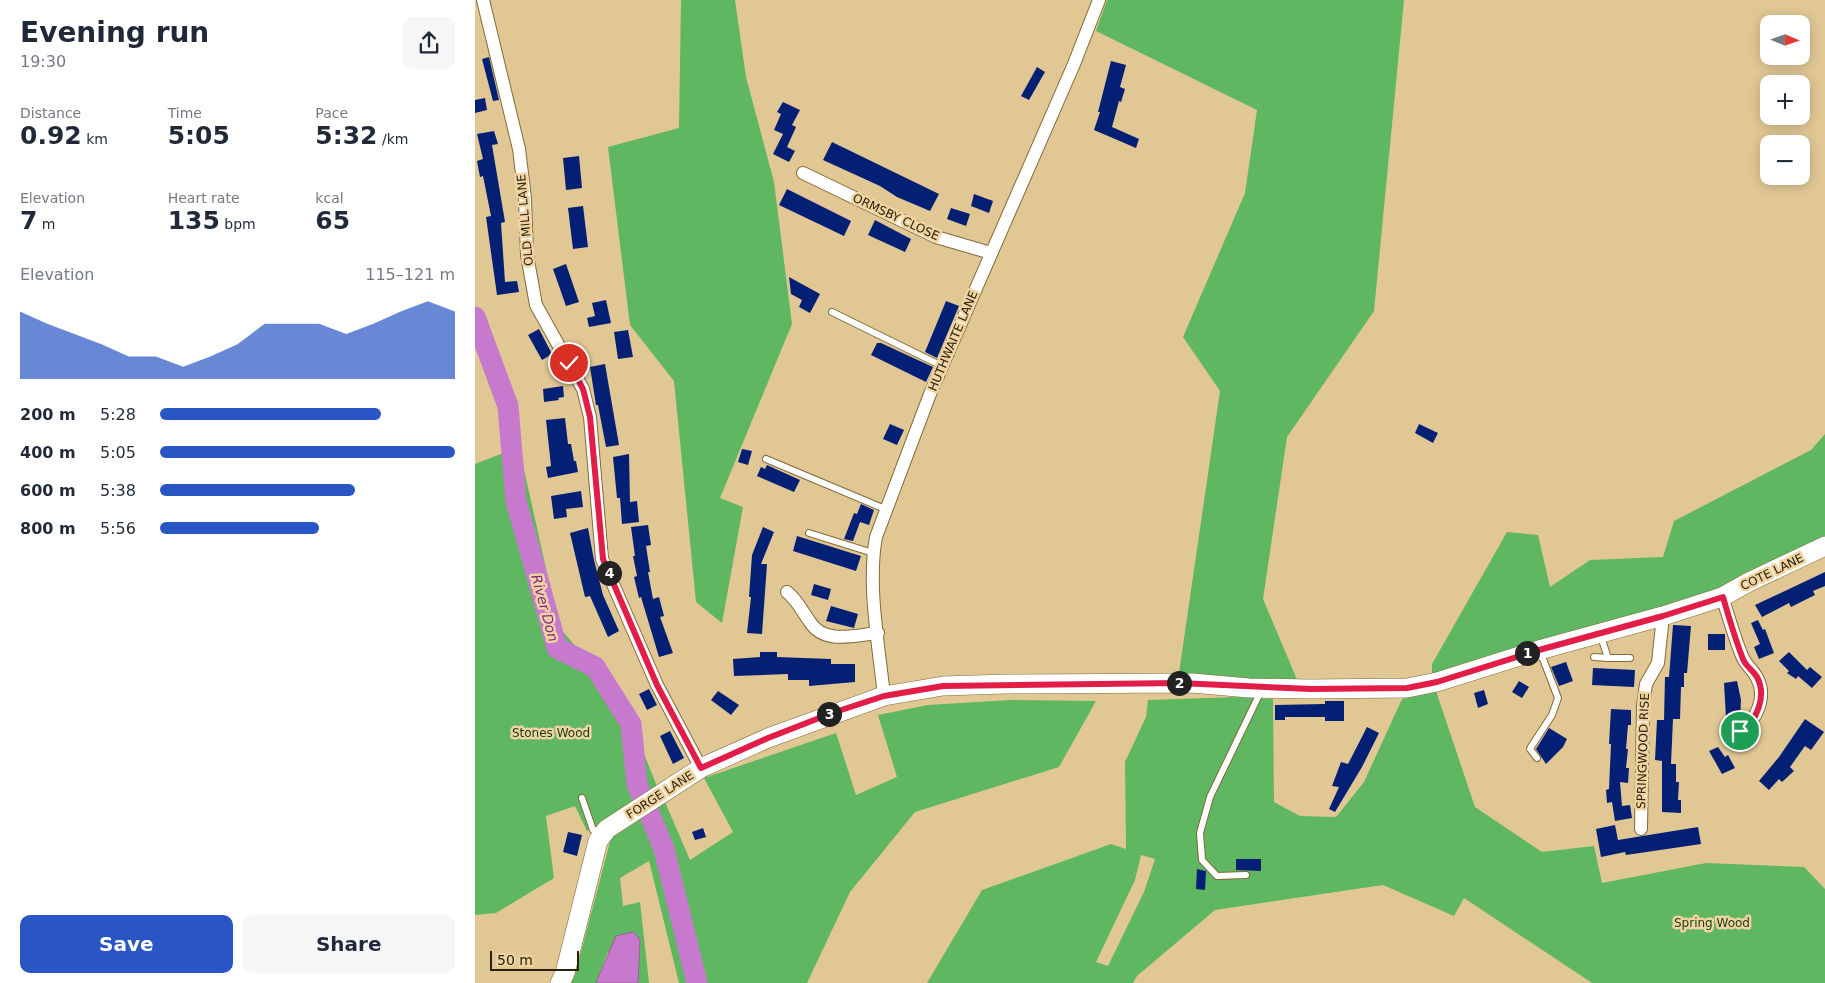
<!DOCTYPE html>
<meta charset="utf-8">
<style>
:root{--surface:#fff;--page:#f6f6f7;--text:#1f2937;--muted:#747a83;--accent:#2956c4}
body{margin:0;font-family:"DejaVu Sans",sans-serif;background:var(--page);color:var(--text);height:100vh;display:flex;flex-direction:column;font-size:19px;white-space:nowrap}
*{box-sizing:border-box;margin:0}
p{font-size:16px;color:var(--muted)}
.icon{flex:none;width:28px;height:28px;fill:none;stroke:currentColor;stroke-width:2;stroke-linecap:round;stroke-linejoin:round}
.map{position:relative;flex:1;overflow:hidden}
.panel{display:flex;flex-direction:column;background:var(--surface);width:475px}
.panel>*{flex:none}
.needle{width:32px;rotate:92deg}
.buttons{position:absolute;left:1285px;top:15px;display:grid;gap:10px}
.buttons a{display:grid;place-items:center;width:50px;height:50px;border-radius:10px;background:var(--surface);box-shadow:0 2px 12px #0003;font-size:25px}
.scale{position:absolute;left:15px;bottom:12px;width:89px;box-sizing:border-box;padding-left:5px;border:2px solid #2b210d;border-top:0;font-size:14px;line-height:18px;white-space:nowrap;color:#2b210d;-webkit-text-stroke:4px #efd4a1;paint-order:stroke}
.pin{position:absolute;display:grid;place-items:center;width:42px;height:42px;color:#fff;margin:-21px;border:2px solid #fff;border-radius:50%;box-shadow:0 1px 5px #0007}
.km{position:absolute;width:25px;height:25px;margin:-12px;border-radius:50%;background:#222;color:#fff;font-size:14px;line-height:25px;text-align:center}
.round{display:grid;place-items:center;flex:none;width:52px;height:52px;border-radius:10px;background:var(--page)}
.head{display:flex;align-items:center;justify-content:space-between;height:85px;padding:0 20px}
h1{font-size:28px;font-weight:600;line-height:38px}
.metrics{display:grid;grid-template-columns:repeat(3,1fr);gap:8px;height:85px;padding:5px 20px}
.metrics div{display:grid;align-content:center}
.metrics b{font-size:25px;font-weight:600}
.metrics small{font-size:14px;font-weight:400}
.metrics p{font-size:14px}
.chart{height:140px;padding:10px 20px}
.chart p{display:flex;justify-content:space-between}
.chart svg{width:100%;height:90px;margin-top:5px;fill:var(--accent);opacity:.7}
.primary-button{display:flex;gap:10px;margin-top:auto;padding:10px 20px}
.primary-button a{flex:1;height:58px;border-radius:10px;background:var(--accent);color:#fff;font-size:20px;font-weight:600;line-height:58px;text-align:center}
.primary-button a+a{background:var(--page);color:var(--text)}
ul{padding:0 20px;list-style:none;font-size:16px}
li{display:grid;grid-template-columns:80px 60px 1fr;align-items:center;height:38px}
li i{height:12px;border-radius:6px;background:var(--accent)}
main{display:flex;flex:1;min-height:0}
.map>svg:first-child{display:block}
</style>
<main>
<section class="panel">
<div class="head"><div><h1>Evening run</h1><p>19:30</p></div><a class="round"><svg class="icon" aria-label="share" viewBox="0 0 24 24"><path d="M12 15V3M7 8l5-5 5 5M5 13v7h14v-7"/></svg></a></div>
<div class="metrics">
<div><p>Distance</p><b>0.92<small> km</small></b></div>
<div><p>Time</p><b>5:05</b></div>
<div><p>Pace</p><b>5:32<small> /km</small></b></div>
</div>
<div class="metrics">
<div><p>Elevation</p><b>7<small> m</small></b></div>
<div><p>Heart rate</p><b>135<small> bpm</small></b></div>
<div><p>kcal</p><b>65</b></div>
</div>
<div class="chart"><p><span>Elevation</span>115–121 m</p>
<svg viewBox="0 0 160 44" preserveAspectRatio="none"><path d="M0 44V11L10 17L20 22L30 27L40 33L50 33L60 38L70 33L80 27L90 17L100 17L110 17L120 22L130 17L140 11L150 6L160 11V44z"/></svg>
</div>
<ul>
<li><b>200 m</b>5:28<i style="width:75%"></i></li>
<li><b>400 m</b>5:05<i style="width:100%"></i></li>
<li><b>600 m</b>5:38<i style="width:66%"></i></li>
<li><b>800 m</b>5:56<i style="width:54%"></i></li>
</ul>
<div class="primary-button"><a>Save</a><a>Share</a></div>
</section>
<div class="map">
<svg width="1350" height="983" viewBox="0 0 1350 983">
<rect width="100%" height="100%" fill="#e1c794"/>
<!-- green -->
<g fill="#60b761" fill-rule="evenodd">
<polygon points="206,0 260,0 271,77 299,182 317,324 245,498 268,507 247,623 221,602 199,381 155,325 133,147 204,128"/>
<polygon points="632,0 929,0 899,311 812,437 788,599 823,682 703,680 745,391 708,337 770,193 782,110 621,31"/>
<polygon points="1350,434 1350,539 1243,590 957,676 957,664 1032,532 1063,535 1075,587 1115,560 1188,557 1199,521 1336,450"/>
<polygon points="44,447 84,627 149,703 183,789 112,831 100,806 71,816 79,878 21,913 0,915 0,464"/>
<path d="M961,691l39,116 67,45 52,-6 8,37 104,-20 98,4 21,22v94h-233l-128,-85 -10,18 -71,-31 -168,25 -78,66 -4,7h-206l55,-93 129,-46 15,5 -1,-87 21,-45 2,-17 89,-3 36,2 1,103 26,14 36,1 28,-35 38,-83zM666,855l14,4 -11,33 -36,74 -12,-4 39,-82z"/>
<polygon points="535,700 621,701 584,767 440,812 375,892 332,983 204,983 174,861 145,878 148,906 165,902 174,983 163,983 165,939 133,952 121,983 94,983 100,975 137,834 190,802 215,860 258,832 229,778 361,733 381,795 422,777 403,715 453,705"/>
</g>
<!-- water -->
<polygon fill="#c779ce" stroke="#985f94" points="158,932 165,939 163,983 121,983 141,936"/>
<g fill="none" stroke-linecap="round" stroke-linejoin="round">
<!-- river -->
<polyline stroke="#c779ce" stroke-width="21" points="0,317 33,406 41,501 82,648 120,667 156,724 162,784 189,849 222,983"/>
</g>
<!-- building -->
<g fill="#042075">
<polygon points="14,57 24,100 18,101 7,59"/>
<polygon points="636,61 651,65 645,87 650,89 646,102 644,101 637,127 664,139 661,148 619,130 625,112 623,112"/>
<polygon points="562,67 570,72 554,100 546,96"/>
<polygon points="10,98 12,110 0,113 0,100"/>
<polygon points="308,102 325,110 317,125 321,127 312,147 320,151 314,162 298,154 308,134 299,130 306,114 302,112"/>
<polygon points="19,131 23,144 17,145 30,222 26,223 30,282 42,281 44,292 22,295 11,217 16,216 8,176 5,177 2,161 8,159 2,134"/>
<polygon points="357,142 464,194 455,211 422,197 405,186 348,160"/>
<polygon points="104,156 107,188 91,190 88,158"/>
<polygon points="312,189 376,221 369,236 304,205"/>
<polygon points="499,194 518,201 514,213 496,206"/>
<polygon points="108,206 113,247 98,249 93,208"/>
<polygon points="476,208 495,214 491,226 472,219"/>
<polygon points="400,220 436,239 430,252 393,235"/>
<polygon points="91,264 104,302 91,306 78,269"/>
<polygon points="314,277 345,294 335,313 324,307 327,300 316,294"/>
<polygon points="131,300 136,323 114,327 112,318 120,316 117,303"/>
<polygon points="471,301 484,306 462,358 450,352"/>
<polygon points="64,329 77,354 67,360 53,335"/>
<polygon points="153,330 158,357 143,359 139,332"/>
<polygon points="402,343 406,343 458,367 451,382 396,355"/>
<polygon points="130,364 144,445 131,447 123,405 121,405 115,367"/>
<polygon points="88,386 89,397 83,398 84,400 69,402 68,389"/>
<polygon points="90,418 93,444 96,444 99,461 101,461 103,472 73,478 71,467 76,466 71,420"/>
<polygon points="415,424 429,430 422,445 408,439"/>
<polygon points="944,424 963,433 958,443 940,433"/>
<polygon points="267,449 277,451 273,465 263,462"/>
<polygon points="154,454 155,502 162,501 164,522 147,524 145,498 142,498 138,457"/>
<polygon points="292,465 325,480 319,492 282,476 286,467 290,469"/>
<polygon points="106,491 108,507 91,509 92,517 79,519 76,496"/>
<polygon points="386,504 399,510 394,525 385,522 378,541 369,539 379,513 382,514"/>
<polygon points="173,525 176,545 171,546 175,572 173,572 178,599 184,597 189,616 185,617 198,653 184,657 166,597 164,598 159,577 162,576 158,556 160,556 156,527"/>
<polygon points="288,527 299,532 286,564 292,564 287,634 272,633 276,597 274,597 277,555"/>
<polygon points="113,528 119,560 128,595 144,631 133,637 115,596 110,597 95,533"/>
<polygon points="322,536 386,556 381,571 318,551"/>
<polygon points="1350,572 1350,586 1338,591 1340,595 1316,607 1314,603 1287,617 1280,605"/>
<polygon points="339,584 356,589 353,600 336,595"/>
<polygon points="356,606 383,614 379,628 351,621"/>
<polygon points="1283,620 1288,630 1290,629 1299,653 1284,659 1279,647 1285,644 1276,623"/>
<polygon points="1198,625 1216,626 1212,673 1209,673 1209,687 1206,687 1205,719 1198,719 1196,764 1201,764 1201,782 1204,782 1203,800 1206,800 1206,813 1187,812 1187,761 1180,760 1182,720 1189,720 1190,677 1194,677"/>
<rect x="1233" y="634" width="17" height="16"/>
<polygon points="285,652 302,652 302,657 356,659 356,664 380,664 380,682 334,686 334,680 313,680 313,674 259,676 258,659 285,657"/>
<polygon points="1314,652 1332,670 1335,667 1347,677 1337,688 1323,676 1321,679 1312,673 1314,671 1304,661"/>
<polygon points="1091,662 1098,681 1084,686 1076,667"/>
<polygon points="1118,668 1160,670 1159,687 1117,685"/>
<polygon points="1044,681 1054,687 1047,698 1037,692"/>
<polygon points="1262,681 1266,700 1265,718 1251,718 1249,683"/>
<polygon points="174,689 182,705 172,710 164,694"/>
<polygon points="1009,690 1013,704 1003,708 999,693"/>
<polygon points="243,691 264,705 256,715 236,700"/>
<polygon points="850,701 869,701 869,721 850,721 850,717 810,717 810,720 800,720 800,705 850,704"/>
<polygon points="1136,709 1156,710 1156,725 1153,725 1151,749 1153,749 1151,768 1154,768 1153,783 1145,782 1147,806 1155,805 1157,818 1140,821 1137,802 1132,803 1131,790 1134,789 1136,744 1134,744"/>
<polygon points="1330,719 1349,732 1336,750 1330,746 1315,767 1319,771 1307,782 1304,779 1294,790 1284,781 1304,757"/>
<polygon points="892,727 904,733 887,767 860,812 854,809 864,787 857,786 866,762 873,764"/>
<polygon points="1074,728 1092,739 1088,747 1071,764 1061,749"/>
<polygon points="195,731 209,758 198,764 185,736"/>
<polygon points="1243,747 1250,757 1253,755 1260,768 1247,774 1234,751"/>
<polygon points="1140,825 1143,840 1223,827 1226,844 1151,855 1150,852 1126,857 1121,829"/>
<polygon points="228,828 231,837 220,840 217,832"/>
<polygon points="93,832 107,835 102,856 88,852"/>
<polygon points="761,859 786,859 786,871 761,870"/>
<polygon points="722,869 731,871 730,890 721,889"/>
</g>
<g fill="none" stroke-linecap="round" stroke-linejoin="round">
<!-- lane casing -->
<g stroke="#826a39" stroke-width="8">
<g id="lane">
<polyline points="357,312 467,366"/>
<polyline points="291,459 410,509"/>
<polyline points="334,533 398,553"/>
<polyline points="1125,634 1133,658 1155,658"/>
<polyline points="1119,657 1133,658"/>
<polyline points="1062,758 1055,749 1056,747 1077,715 1083,698 1065,651"/>
<polyline points="107,798 118,830 128,830"/>
<polyline points="771,875 742,876 727,860 725,833 735,797 786,691"/>
</g>
</g>
<!-- street casing -->
<g stroke="#826a39" stroke-width="14">
<g id="street">
<polyline points="8,0 44,149 50,198 52,255 61,305 108,389 115,417 127,559 182,685 226,768"/>
<polyline points="328,173 461,237 516,253"/>
<path d="M312,592c11,9 15,19 23,30 14,23 46,13 68,11"/>
<path d="M1247,597c7,20 12,40 20,59 4,10 11,13 15,22 10,18 0,43 -17,53"/>
<path d="M409,696c-5,-49 -17,-111 -8,-159l54,-143 144,-330 25,-64"/>
<polyline points="1166,829 1168,706 1171,684 1183,663 1188,616"/>
</g>
</g>
<!-- secondary casing -->
<g stroke="#826a39" stroke-width="20">
<polyline id="secondary" points="85,983 90,973 123,841 132,829 226,768 293,738 409,696 468,686 531,684 717,683 774,688 835,689 932,688 962,682 1064,650 1188,616 1247,597 1274,582 1350,546"/>
</g>
<!-- lane -->
<use href="#lane" stroke="#fff" stroke-width="6"/>
<!-- street -->
<use href="#street" stroke="#fff" stroke-width="12"/>
<!-- secondary -->
<use href="#secondary" stroke="#fff" stroke-width="19"/>
</g>
<g fill="none" stroke-linecap="round" stroke-linejoin="round">
<!-- route casing -->
<g stroke="#fff" stroke-width="10">
<path id="route" d="M94,363l14,26 7,28 13,142 54,126 44,83 67,-30 64,-25 52,-17 59,-10 236,-3 132,6 96,-1 30,-6 102,-32 124,-34 60,-19c6,21 12,42 20,62 3,8 10,11 14,18 10,19 0,45 -17,54"/>
</g>
<!-- route -->
<use href="#route" stroke="#e11d48" stroke-width="6"/>
</g>
<g text-anchor="middle" stroke-width="5" stroke-linejoin="round" paint-order="stroke">
<!-- street labels -->
<g font-size="12" fill="#2b210d" stroke="#efd4a1">
<text transform="translate(421 217) rotate(25)" y="4">ORMSBY CLOSE</text>
<text transform="translate(50 220) rotate(-95)" y="4">OLD MILL LANE</text>
<text transform="translate(478 341) rotate(-67)" y="4">HUTHWAITE LANE</text>
<text transform="translate(1297 572) rotate(-26)" y="4">COTE LANE</text>
<text transform="translate(1168 751) rotate(-88)" y="4">SPRINGWOOD RISE</text>
<text transform="translate(185 795) rotate(-33)" y="4">FORGE LANE</text>
</g>
<!-- park labels -->
<g font-size="12" fill="#173a18" stroke="#efd4a1">
<text x="76" y="737">Stones Wood</text>
<text x="1237" y="927">Spring Wood</text>
</g>
<!-- water labels -->
<g font-size="14" font-style="italic" fill="#84258d" stroke="#efd4a1">
<text transform="translate(70 608) rotate(75)" y="5">River Don</text>
</g>
</g>
</svg>
<div class="buttons">
<a><svg class="needle" viewBox="-14 -14 28 28"><path d="M0-13l5 13h-10z" fill="#e53935"/><path d="M0 13l5-13h-10z" fill="#747a83"/></svg></a>
<a>+</a>
<a>−</a>
</div>
<div class="scale">50 m</div>
<div class="pin" style="left:1265px;top:731px;background:#1e9e55"><svg class="icon" aria-label="arrive" viewBox="0 0 24 24"><path d="M6 21V4h12l-3 4 3 4H6"/></svg></div>
<div class="pin" style="left:94px;top:363px;background:#d93025"><svg class="icon" aria-label="check" viewBox="0 0 24 24"><path d="M5 12l5 5 9-10"/></svg></div>
<b class="km" style="left:1052px;top:653px">1</b>
<b class="km" style="left:704px;top:683px">2</b>
<b class="km" style="left:354px;top:714px">3</b>
<b class="km" style="left:134px;top:573px">4</b>
</div>
</main>
